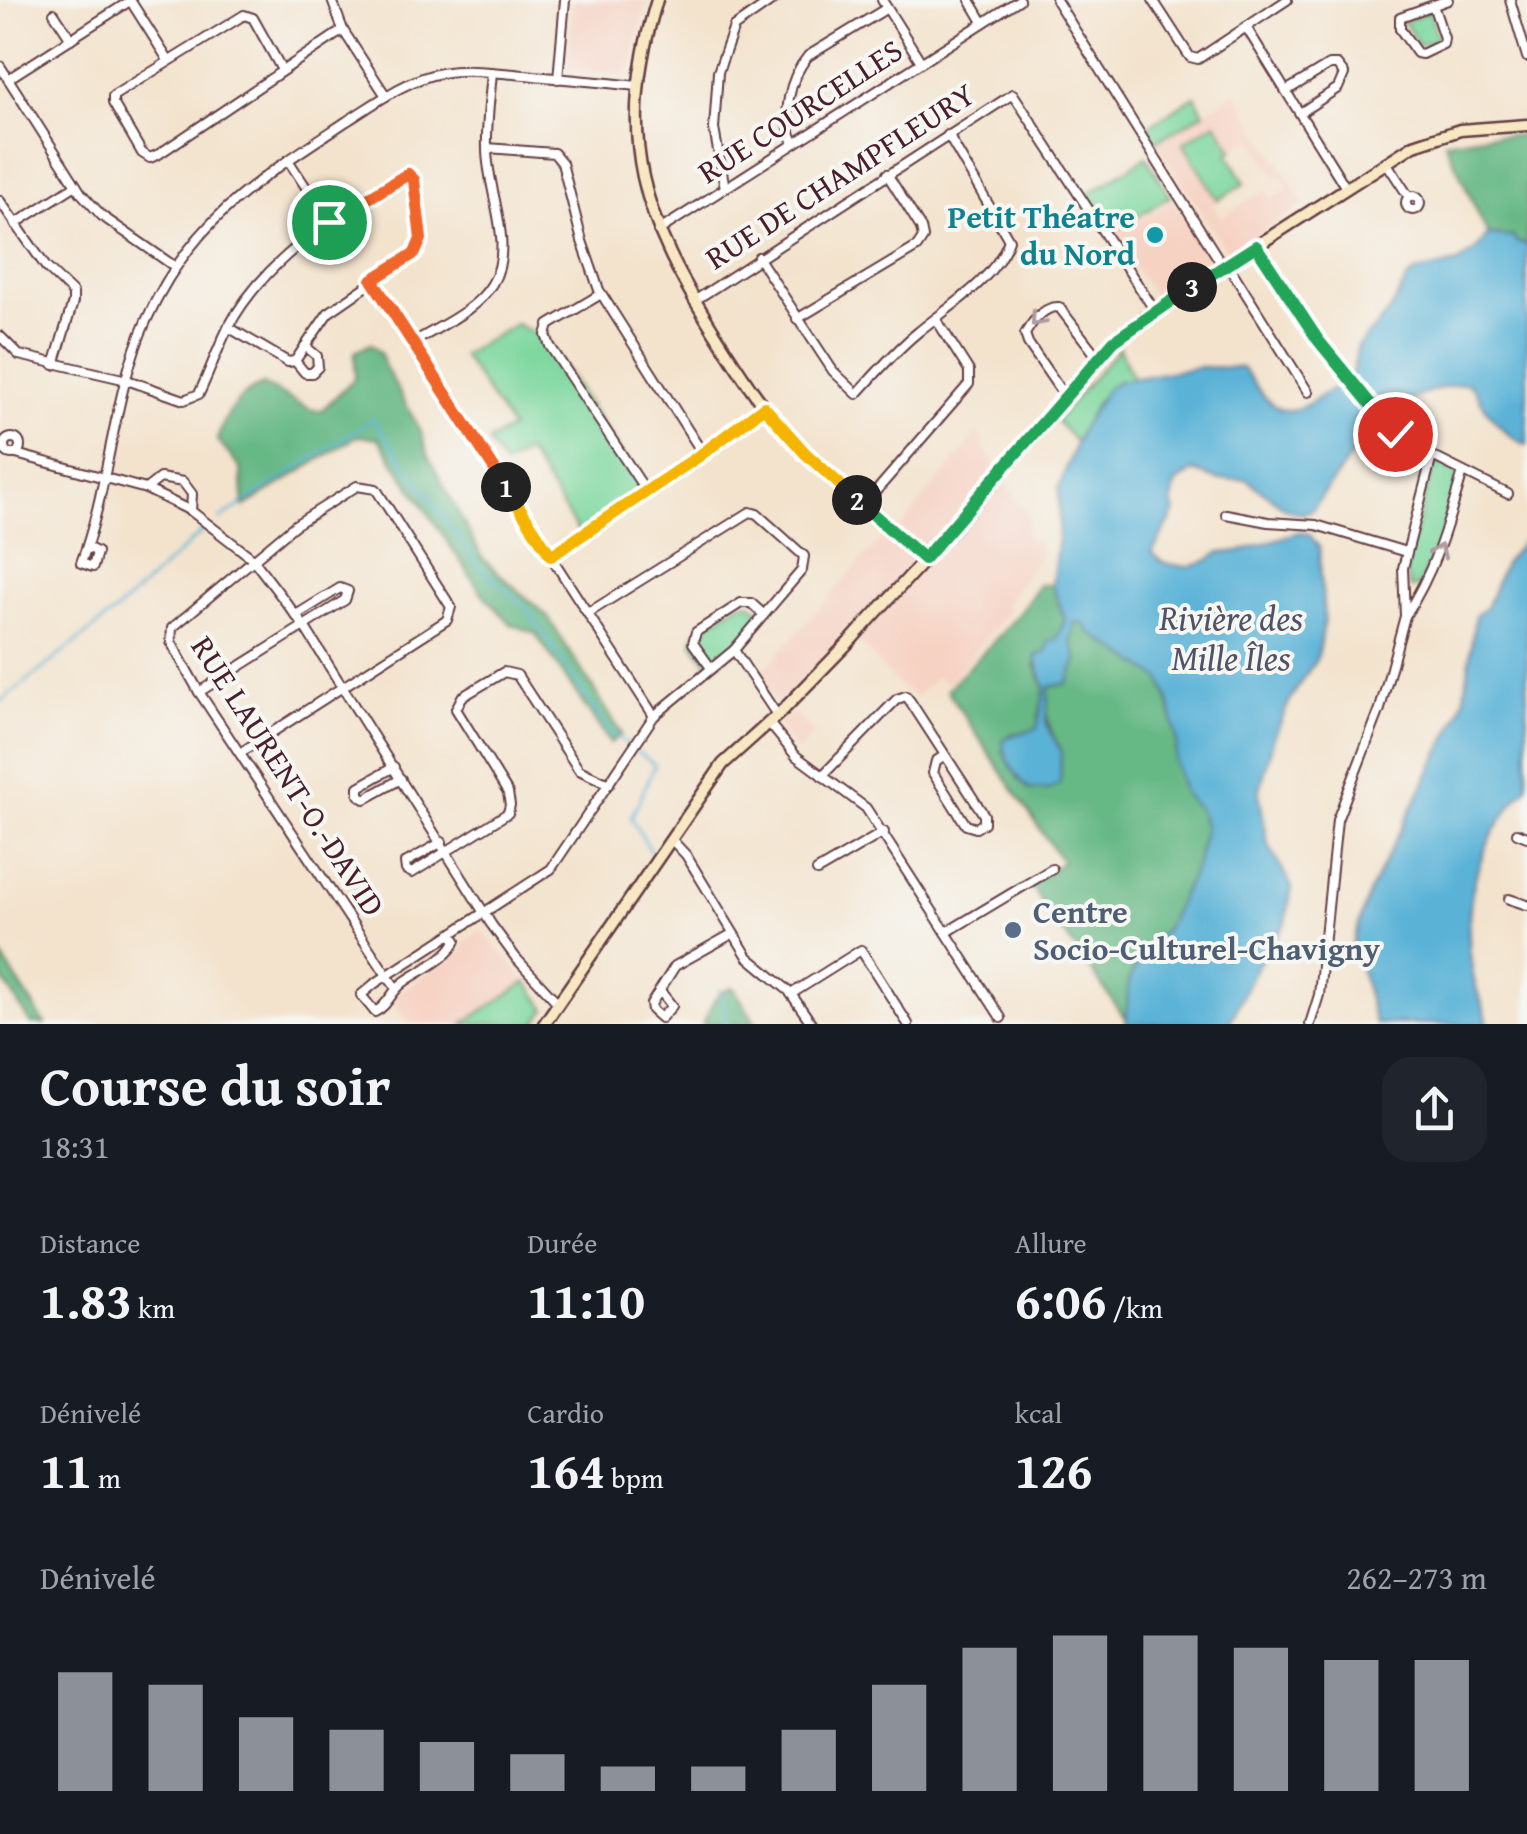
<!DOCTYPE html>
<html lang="fr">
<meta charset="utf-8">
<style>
:root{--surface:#171b24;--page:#20242c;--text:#f1f3f6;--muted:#9ea1a6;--accent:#8c9099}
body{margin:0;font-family:"Gentium Book Plus",serif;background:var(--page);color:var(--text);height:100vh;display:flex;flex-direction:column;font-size:38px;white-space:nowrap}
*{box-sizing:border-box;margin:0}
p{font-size:32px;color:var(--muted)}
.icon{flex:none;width:55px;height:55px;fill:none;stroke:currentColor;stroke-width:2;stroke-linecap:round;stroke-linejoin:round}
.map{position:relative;height:1024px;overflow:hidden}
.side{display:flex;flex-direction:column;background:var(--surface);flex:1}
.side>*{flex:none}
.pin{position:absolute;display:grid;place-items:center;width:85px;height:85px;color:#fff;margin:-42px;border:5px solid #fff;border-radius:50%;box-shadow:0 2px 10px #0007}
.km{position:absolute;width:50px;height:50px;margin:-25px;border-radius:50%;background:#222;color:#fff;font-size:28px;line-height:50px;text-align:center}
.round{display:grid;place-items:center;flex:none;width:105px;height:105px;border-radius:30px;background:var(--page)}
.summary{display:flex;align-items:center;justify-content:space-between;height:170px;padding:0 40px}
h1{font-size:55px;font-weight:700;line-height:75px}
.metrics{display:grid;grid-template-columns:repeat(3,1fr);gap:15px;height:170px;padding:10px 40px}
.metrics div{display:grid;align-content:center}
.metrics b{font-size:50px;font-weight:700}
.metrics small{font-size:28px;font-weight:400}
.metrics p{font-size:28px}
.chart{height:280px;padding:20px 40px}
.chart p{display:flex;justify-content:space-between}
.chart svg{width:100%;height:180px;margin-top:10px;stroke:var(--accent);stroke-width:6}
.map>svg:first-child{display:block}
</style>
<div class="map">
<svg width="1527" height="1024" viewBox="0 0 1527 1024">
<rect width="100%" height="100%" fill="#f6f6f2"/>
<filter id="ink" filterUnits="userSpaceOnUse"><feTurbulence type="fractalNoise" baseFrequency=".01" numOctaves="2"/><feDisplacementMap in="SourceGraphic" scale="20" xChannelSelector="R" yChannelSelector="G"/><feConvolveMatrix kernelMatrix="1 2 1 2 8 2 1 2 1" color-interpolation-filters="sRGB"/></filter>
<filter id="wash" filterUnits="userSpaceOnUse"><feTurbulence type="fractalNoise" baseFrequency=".0048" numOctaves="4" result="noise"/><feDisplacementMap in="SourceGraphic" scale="40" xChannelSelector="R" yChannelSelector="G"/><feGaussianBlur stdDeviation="2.25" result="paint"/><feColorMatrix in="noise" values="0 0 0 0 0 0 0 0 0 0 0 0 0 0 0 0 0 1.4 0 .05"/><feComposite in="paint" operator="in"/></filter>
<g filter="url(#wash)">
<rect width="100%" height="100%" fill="#f3e3cd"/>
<!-- built -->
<g fill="#f6d2c3" fill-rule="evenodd">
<polygon points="573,0 647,0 628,75 568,69"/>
<path d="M1235,92l69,112 -76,49 -71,-108zM1216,122l17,28 20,-11 22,37 6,-2 8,14 -17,10 -6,-8 -45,27 -9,-13 6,-4 -35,-57z"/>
<polygon points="1172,200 1211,261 1211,267 1157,301 1113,236"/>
<polygon points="978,432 995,466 1030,520 1024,533 1040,547 1040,556 1004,605 1009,610 948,684 937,676 915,697 897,684 861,644 846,633 805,679 777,703 759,676 884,536 890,540"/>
<polygon points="792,711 814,733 797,751 777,725"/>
<polygon points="481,930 527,982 464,1024 408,1024 394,1004 400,991 463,951 466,941"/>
</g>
<!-- green -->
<g fill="#7dd79e" stroke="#647b64" stroke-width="2.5">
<polygon points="1429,10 1438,39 1419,45 1404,22"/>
<polygon points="1195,96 1204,113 1155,142 1147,127"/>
<polygon points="1216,122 1233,150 1228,154 1245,183 1218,200 1183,143"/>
<polygon points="1146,157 1170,196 1113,232 1087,195"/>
<polygon points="516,324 545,339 646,491 581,536 527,452 504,466 488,442 511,428 462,355"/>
<polygon points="1119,348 1134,380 1118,381 1096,402 1076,443 1056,420"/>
<polygon points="1434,461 1460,474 1440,542 1418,587 1411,588 1405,570"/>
<polygon points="741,603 751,603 763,614 734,650 711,668 693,643 696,632"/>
<polygon points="527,982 546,1009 535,1024 463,1024"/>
</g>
<!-- forest -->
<g fill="#66b885" stroke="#586c58" stroke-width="2.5">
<polygon points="1489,135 1527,136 1527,245 1515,241 1514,237 1488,235 1445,142"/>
<path d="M371,344l10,10 4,13 36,65 7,24 55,103 64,57 75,118 -12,9 -75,-110 -23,-8 -30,-32 -104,-155 -21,-2 -113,71 -3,-38 -24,-29c9,-26 19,-45 46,-55l49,25h10l33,-32v-26z"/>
<path d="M1039,585h13l13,35 -8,18 -22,27 10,23 -8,40 -10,5 -16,1 -8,17 15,27 11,11 32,-38c-13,-23 -18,-38 -12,-64l19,-4 9,-23 -6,-19 3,-20 12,4 2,6 73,48 8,22 8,39 -2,21 8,32 16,17 6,17 -8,37 -31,64 -24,26 -13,28 -3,37 -97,-135 33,-22 -115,-172c32,-35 67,-64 92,-105z"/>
<polygon points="0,954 45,1024 31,1024 0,975"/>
<path d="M733,987l23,37h-53c7,-16 12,-32 30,-37z"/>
</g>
<!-- water -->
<g fill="#5ab2d7" stroke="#526881" stroke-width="2.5">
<path d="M1488,235l26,2 1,4 12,4v200c-18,-7 -34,-25 -45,-42 -4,-6 -7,-15 -13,-19 -7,-3 -8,0 -15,1 -71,12 -102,71 -142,125l-11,4 -15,-5 -40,-30 -27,1 -25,-9 -19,13 -3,19 3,9 -23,41 12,10 23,4 20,-6 12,-8 22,-2 57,-19 11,2 10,13 5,73 -7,38 -26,40 -17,39 -15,56 9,51 24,43 -6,35 -32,49 -25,53h-103l3,-42 13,-28 24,-26 31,-64 8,-37 -6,-17 -16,-17 -8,-32 2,-21 -8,-39 -8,-22 -73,-48 -2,-6 -11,-3 -4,19 6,19 -9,23 -19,4 -3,37 15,27 -1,32 -13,7 -18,-1c-13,-13 -25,-29 -26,-49 10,-8 22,-6 34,-12l8,-40 -10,-32 11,-4 2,-10 9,-4 8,-18 -13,-35 7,-56v-41l22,-59 26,-41 11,-7 83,-14 41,1c25,32 35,59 76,30 12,-8 24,-15 34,-24l6,-28 30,-33 21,-36 8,-5 41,-9 17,-12z"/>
<path d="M1527,536v251c-51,56 -68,117 -53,193 3,15 12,29 14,44h-113l-13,-51 -11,-26 19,-56 87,-173 8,-22 10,-80 11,-8 18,-44z"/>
</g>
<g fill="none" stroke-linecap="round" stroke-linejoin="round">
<!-- stream -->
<g stroke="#5ab2d7" stroke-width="2.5">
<polyline points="220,519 373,419 480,568 524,605 608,730 629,745"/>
<polyline points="0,702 116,611 205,529"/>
<polyline points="637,752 655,765 631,818 652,853"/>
<polyline points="719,989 727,1024"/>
</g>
</g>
</g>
<g filter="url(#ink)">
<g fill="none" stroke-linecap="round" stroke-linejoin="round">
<!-- street casing -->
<g stroke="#633c43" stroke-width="12">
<g id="street">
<polyline points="130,0 168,60"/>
<polyline points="332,0 343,30 386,96"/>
<polyline points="882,0 921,62"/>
<polyline points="970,0 983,22"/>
<polyline points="1056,0 1221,263 1233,273 1308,392"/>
<polyline points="1153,0 1190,57 1198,59 1287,0"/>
<polyline points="1510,0 1527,57"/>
<polyline points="1433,5 1444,38 1443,44 1422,54 1417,53 1400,29 1400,17 1448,0"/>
<polyline points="54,13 71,39"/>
<polyline points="1246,27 1346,188"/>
<polyline points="0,66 81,193 102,216 174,266"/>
<polyline points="282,70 253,18 244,15 113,96 113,103 142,153 150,158 159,154 343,30"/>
<polyline points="8,79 130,1"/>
<polyline points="558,79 565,0"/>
<polyline points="1286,91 1329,65 1337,65 1344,74 1338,88 1300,113"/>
<path d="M794,143c-13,-28 -5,-64 14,-87l79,-48"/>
<polyline points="487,148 554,153 562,163 582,241 599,290 703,454"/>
<polyline points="288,160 329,222"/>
<polyline points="1386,162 1409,197"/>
<polyline points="725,188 714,129 718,72 734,27 773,0"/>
<circle cx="1413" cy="203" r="7"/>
<polyline points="0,201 46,267 73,293 73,302 54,365"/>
<polyline points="15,224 76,185"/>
<polyline points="658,231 1019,0"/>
<polyline points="1256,246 1318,340 1393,432 1432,456 1508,494"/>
<path d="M758,257l75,114 24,23c19,-21 38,-43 60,-61 31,-26 78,-53 92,-93l-61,-105"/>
<polyline points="372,280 654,716"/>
<polyline points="601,294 549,325 546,335 550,346 646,491"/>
<polyline points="694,301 1013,94 1155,311"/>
<polyline points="797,319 917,247 923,238 921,228 887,174"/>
<path d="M0,336l19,19 108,25 57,20 15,-6c10,-21 18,-44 28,-64 37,-72 114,-119 182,-156l6,6 6,59 -6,14 -87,60 -33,48 -7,1 -60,-35"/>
<path d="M412,343c26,-16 64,-32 80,-59 24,-38 -5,-93 -5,-135 -1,-25 3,-51 5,-77"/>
<polyline points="295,361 305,373 312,373 318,367 317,356 305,346"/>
<path d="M1065,397l-37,-54 -3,-9c7,-12 19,-28 34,-27l40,52"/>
<circle cx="12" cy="446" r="8"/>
<polyline points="16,454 146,489 191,511 252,558 304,626 491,924 516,958 558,1003"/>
<path d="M1432,456l-29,112 2,48c30,-45 43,-93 58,-144"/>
<polyline points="146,489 160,478 183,482 192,494 191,511"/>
<polyline points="864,505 969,384 969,371 936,319"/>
<polyline points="1226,514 1268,522 1316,525 1406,552"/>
<path d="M87,547l10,5 -4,15 -12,-4c29,-78 31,-166 65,-242 45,-101 113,-142 201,-200 29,-18 60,-42 94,-48 28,-5 56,0 84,2 37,4 75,7 113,11"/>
<polyline points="551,556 703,454 763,407"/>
<polyline points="734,650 777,715"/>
<polyline points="711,668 693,643 696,632 741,603 751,603 763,614"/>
<polyline points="199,692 345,600 348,591 340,588 296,615"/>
<polyline points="769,723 796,756 866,808 1001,1018"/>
<polyline points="240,753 447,620 451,607 376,489 357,486 295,525 172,628 171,642 199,692 388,977 396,988"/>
<polyline points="394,767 359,787 359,795 365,799 401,779"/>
<polyline points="822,776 897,699 906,696 910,701 984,815 984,823 976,828 966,825 933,773 936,761 945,755"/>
<polyline points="1517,833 1527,837"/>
<polyline points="671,839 686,855 748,957 789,991 812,1024"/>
<polyline points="442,842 405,863 406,870 412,873 508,813 510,805 508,793 456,709 462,697 504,672 517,675 579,770 609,784"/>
<polyline points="817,871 884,832"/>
<polyline points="1509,899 1527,905"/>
<polyline points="947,932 1052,869"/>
<path d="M451,935l5,5c-6,18 -37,31 -52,42 -13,9 -15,23 -29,30l-14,-17 13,-11 177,-115 103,-153 80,-66 68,-80 2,-14 -47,-42 -7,-2 -162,101"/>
<polyline points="661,992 672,1006 661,1018 652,1010 651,1004 675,966 732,934"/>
<polyline points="791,994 861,950 908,1024"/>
<polyline points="1310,1024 1319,995 1337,820 1380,709 1405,616"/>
</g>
</g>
<!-- secondary casing -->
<g stroke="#633c43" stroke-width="15">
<g id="secondary">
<path d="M657,0c-43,139 -15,219 61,338 24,38 49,77 81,110 39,39 84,74 126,111"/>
<polyline points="544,1024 723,764 783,710 851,640 952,530 1114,341 1147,316 1414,145 1460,130 1527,125"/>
</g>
</g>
<!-- street -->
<use href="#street" stroke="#fff" stroke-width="8"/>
<!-- secondary -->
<use href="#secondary" stroke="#f7e8c3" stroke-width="10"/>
</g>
<!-- one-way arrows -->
<defs><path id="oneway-chevron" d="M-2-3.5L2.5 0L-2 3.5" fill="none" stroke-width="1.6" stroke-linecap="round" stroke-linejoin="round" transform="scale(2.5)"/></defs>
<g stroke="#ae9aa0">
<use href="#oneway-chevron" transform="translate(1037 320) rotate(132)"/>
<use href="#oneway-chevron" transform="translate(1439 551) rotate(-69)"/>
</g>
</g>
<g fill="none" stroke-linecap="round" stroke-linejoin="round" filter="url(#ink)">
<!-- split-1 casing -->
<g stroke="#fff" stroke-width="20">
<polyline id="split-1" points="329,222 408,174 414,180 421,239 415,253 372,280 506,487"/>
</g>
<!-- split-2 casing -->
<g stroke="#fff" stroke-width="20">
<polyline id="split-2" points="506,487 551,556 702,454 764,407 805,453 857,500"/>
</g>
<!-- split-3 casing -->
<g stroke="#fff" stroke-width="20">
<polyline id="split-3" points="857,500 924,559 1114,341 1192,287"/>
</g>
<!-- split-4 casing -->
<g stroke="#fff" stroke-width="20">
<polyline id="split-4" points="1192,287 1256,246 1318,340 1395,434"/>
</g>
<!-- split-1 -->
<use href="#split-1" stroke="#f0652b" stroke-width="12"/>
<!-- split-2 -->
<use href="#split-2" stroke="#f5b400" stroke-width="12"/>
<!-- split-3 -->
<use href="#split-3" stroke="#22a559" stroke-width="12"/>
<!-- split-4 -->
<use href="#split-4" stroke="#22a559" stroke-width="12"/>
</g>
<!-- markers -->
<circle fill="#0f9aa8" stroke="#f6f6f2" stroke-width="4" cx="1155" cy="235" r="10"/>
<circle fill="#5c6f8a" stroke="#f6f6f2" stroke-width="4" cx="1013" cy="930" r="10"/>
<g text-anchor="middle" stroke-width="8" stroke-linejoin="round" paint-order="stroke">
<!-- street labels -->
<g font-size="32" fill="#4a1f2b" stroke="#f6f6f2">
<text transform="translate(800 111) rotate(-33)" y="11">RUE COURCELLES</text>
<text transform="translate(840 176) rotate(-33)" y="11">RUE DE CHAMPFLEURY</text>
<text transform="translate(288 776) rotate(57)" y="11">RUE LAURENT-O.-DAVID</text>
</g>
<!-- culture labels -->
<g font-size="32" font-weight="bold" fill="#0d838f" stroke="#f6f6f2" text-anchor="end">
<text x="1135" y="228">Petit Théatre<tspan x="1135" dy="37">du Nord</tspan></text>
</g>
<!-- service labels -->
<g font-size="32" font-weight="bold" fill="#4e5e75" stroke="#f6f6f2" text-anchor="start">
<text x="1033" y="923">Centre<tspan x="1033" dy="37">Socio-Culturel-Chavigny</tspan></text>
</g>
<!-- water labels -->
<g font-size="35" font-style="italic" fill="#505267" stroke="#f6f6f2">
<text x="1231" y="630">Rivière des<tspan x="1231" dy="40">Mille Îles</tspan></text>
</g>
</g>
</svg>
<div class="pin" style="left:329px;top:222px;background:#1e9e55"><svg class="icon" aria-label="arrive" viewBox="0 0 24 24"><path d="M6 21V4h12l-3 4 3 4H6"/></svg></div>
<div class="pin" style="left:1395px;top:434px;background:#d93025"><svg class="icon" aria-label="check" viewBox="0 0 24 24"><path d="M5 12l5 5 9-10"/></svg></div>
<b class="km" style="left:506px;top:487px">1</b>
<b class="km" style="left:857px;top:500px">2</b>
<b class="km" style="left:1192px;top:287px">3</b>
</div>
<section class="side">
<div class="summary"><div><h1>Course du soir</h1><p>18:31</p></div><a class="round"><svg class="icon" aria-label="share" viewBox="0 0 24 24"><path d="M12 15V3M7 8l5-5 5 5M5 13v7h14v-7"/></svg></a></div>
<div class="metrics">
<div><p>Distance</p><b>1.83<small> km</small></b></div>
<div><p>Durée</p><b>11:10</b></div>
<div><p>Allure</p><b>6:06<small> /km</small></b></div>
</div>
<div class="metrics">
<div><p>Dénivelé</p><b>11<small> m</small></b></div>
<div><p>Cardio</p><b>164<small> bpm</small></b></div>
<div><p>kcal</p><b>126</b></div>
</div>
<div class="chart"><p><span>Dénivelé</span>262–273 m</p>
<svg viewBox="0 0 160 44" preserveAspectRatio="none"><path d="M5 44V15M15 44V18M25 44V26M35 44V29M45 44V32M55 44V35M65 44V38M75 44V38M85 44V29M95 44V18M105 44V9M115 44V6M125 44V6M135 44V9M145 44V12M155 44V12"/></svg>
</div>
</section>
